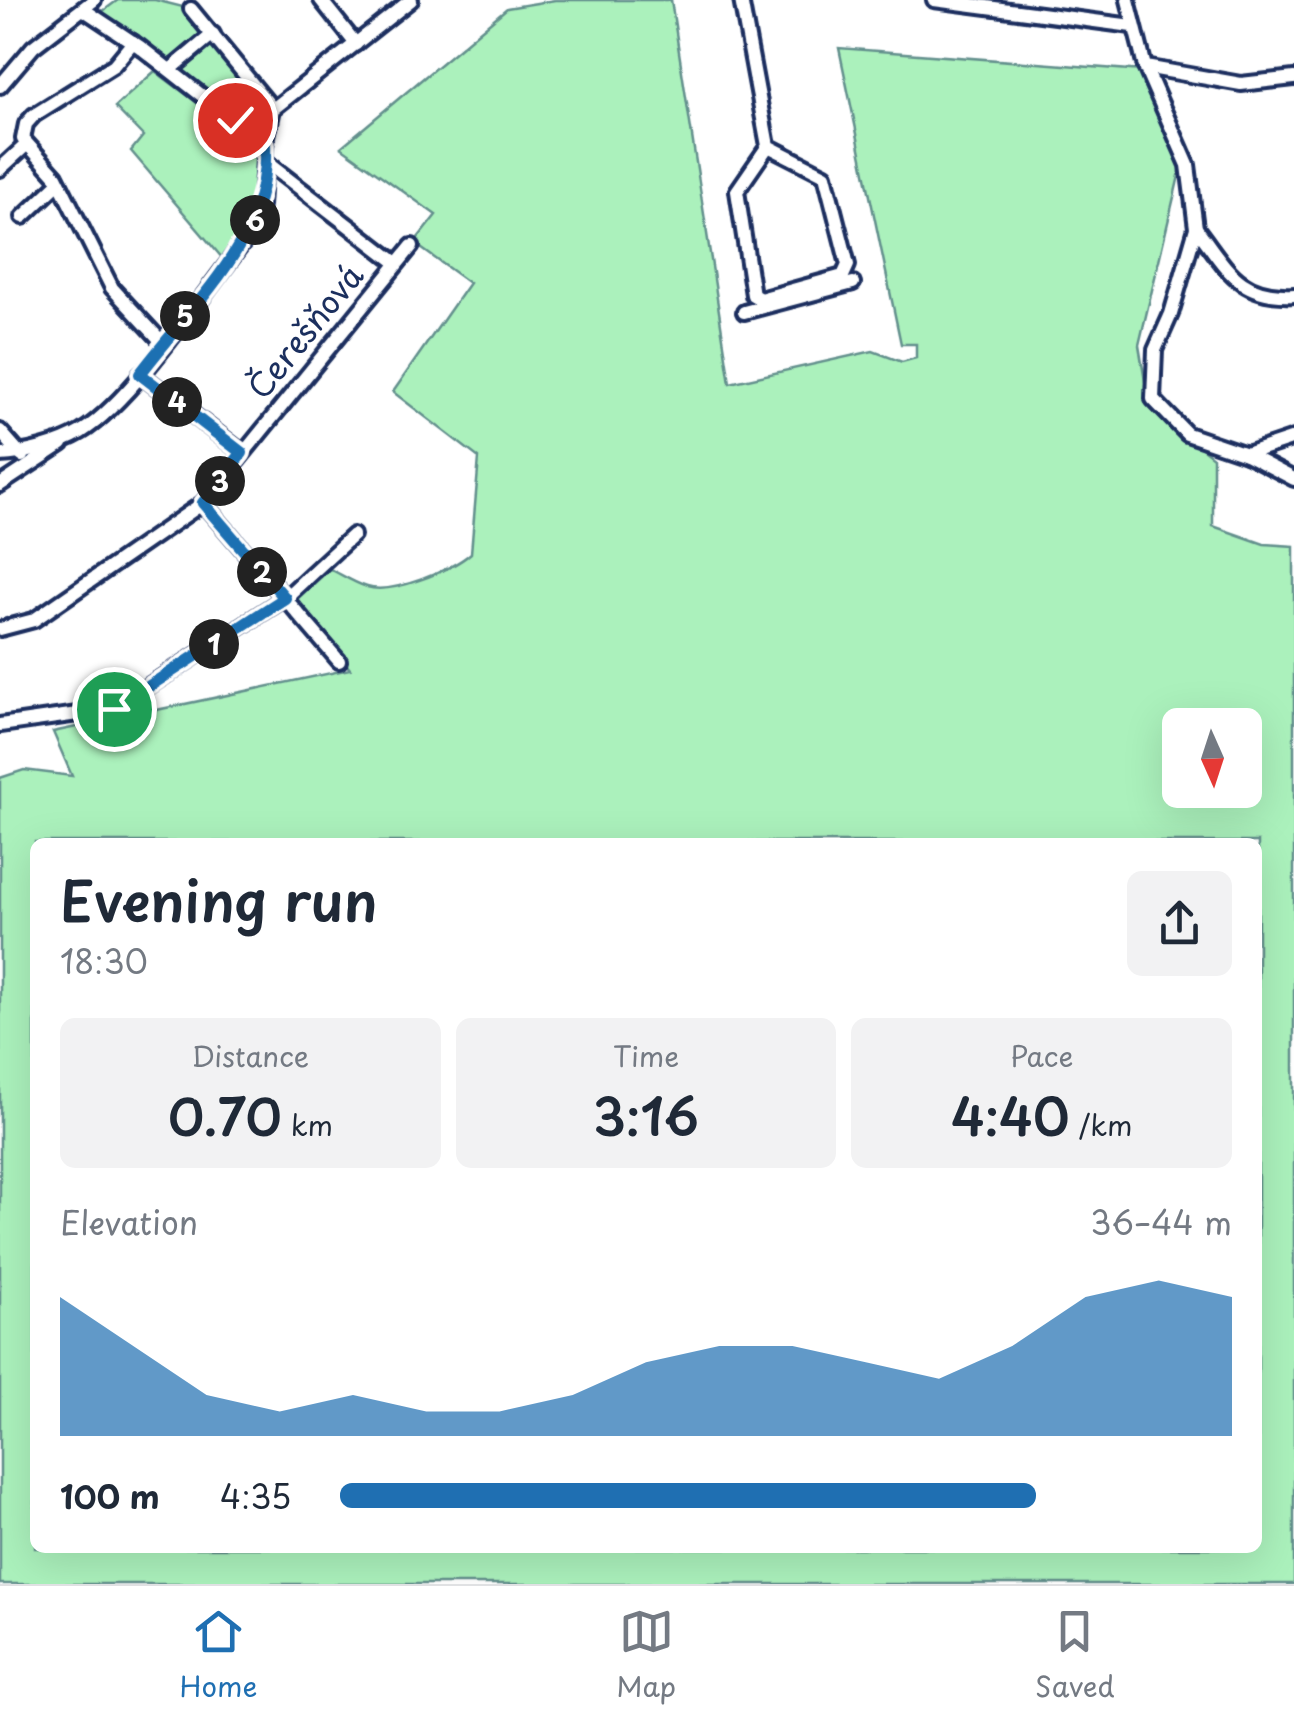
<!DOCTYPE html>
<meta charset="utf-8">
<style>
:root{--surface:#fff;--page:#f2f2f3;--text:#1f2937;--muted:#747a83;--line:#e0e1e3;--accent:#1f6fb2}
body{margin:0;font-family:"Playpen Sans",sans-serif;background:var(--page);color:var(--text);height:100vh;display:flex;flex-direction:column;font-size:38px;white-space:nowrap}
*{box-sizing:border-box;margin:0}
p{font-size:32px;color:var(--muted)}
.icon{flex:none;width:55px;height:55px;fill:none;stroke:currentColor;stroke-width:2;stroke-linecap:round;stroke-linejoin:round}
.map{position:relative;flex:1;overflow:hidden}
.details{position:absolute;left:30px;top:838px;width:1232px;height:715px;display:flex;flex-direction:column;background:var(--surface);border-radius:15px;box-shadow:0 10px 40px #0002}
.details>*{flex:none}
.needle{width:65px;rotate:177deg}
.fabs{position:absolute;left:1162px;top:708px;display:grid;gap:20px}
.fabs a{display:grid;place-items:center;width:100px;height:100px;border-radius:15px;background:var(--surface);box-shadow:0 10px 40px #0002;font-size:50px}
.pin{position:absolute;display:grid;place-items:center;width:85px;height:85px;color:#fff;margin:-42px;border:5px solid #fff;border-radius:50%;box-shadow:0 2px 10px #0007}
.km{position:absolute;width:50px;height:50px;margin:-25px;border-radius:50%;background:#222;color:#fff;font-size:28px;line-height:50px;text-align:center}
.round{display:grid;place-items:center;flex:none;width:105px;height:105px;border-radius:15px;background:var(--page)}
.summary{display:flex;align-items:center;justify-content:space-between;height:170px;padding:0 30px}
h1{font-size:55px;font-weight:600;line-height:75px}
.stats{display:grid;grid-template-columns:repeat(3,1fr);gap:15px;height:170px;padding:10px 30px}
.stats div{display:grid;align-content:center;border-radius:15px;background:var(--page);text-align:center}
.stats b{font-size:50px;font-weight:600}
.stats small{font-size:28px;font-weight:400}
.stats p{font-size:28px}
.chart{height:280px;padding:20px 30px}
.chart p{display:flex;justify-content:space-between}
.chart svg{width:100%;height:180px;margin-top:10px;fill:var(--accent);opacity:.7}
ul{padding:0 30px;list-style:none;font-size:32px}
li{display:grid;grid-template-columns:160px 120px 1fr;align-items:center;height:75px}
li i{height:25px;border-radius:12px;background:var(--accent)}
.menu{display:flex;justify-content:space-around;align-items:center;height:140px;border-top:2px solid var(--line);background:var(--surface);font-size:28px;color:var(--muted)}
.menu a{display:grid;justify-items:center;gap:5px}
.menu .active{color:var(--accent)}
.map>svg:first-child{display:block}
</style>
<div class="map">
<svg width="1294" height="1584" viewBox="0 0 1294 1584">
<rect width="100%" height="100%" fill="#fff"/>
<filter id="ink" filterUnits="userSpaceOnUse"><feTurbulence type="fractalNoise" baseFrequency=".01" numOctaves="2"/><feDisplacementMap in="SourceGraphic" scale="20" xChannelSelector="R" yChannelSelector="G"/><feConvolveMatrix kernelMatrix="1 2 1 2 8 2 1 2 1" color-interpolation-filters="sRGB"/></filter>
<g filter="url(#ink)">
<!-- green -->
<g fill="#abf1bc" stroke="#63908d" stroke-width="2.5" fill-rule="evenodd">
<polygon points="118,0 155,0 191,9 269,104 261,137 99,14"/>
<path d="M555,0h116l59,383 143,-32 29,11 14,-4v-14h-15l-62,-296 304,23 39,92 -43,182 10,61 64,51v69l51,18 30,2v1038h-1294v-806l24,-8 48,6 -19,-44 297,-63 -54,-69 34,-31c12,6 24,14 37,18 25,8 85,-17 104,-34l8,-95 -86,-66 76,-109 -55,-40 22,-28 -95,-68 166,-139zM1180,725h65v65h-65zM35,842h1223v706h-1223z"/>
<path d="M155,71c29,23 99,68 108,105 6,26 -24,65 -39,84l-93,-109 12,-15 -28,-29z"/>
</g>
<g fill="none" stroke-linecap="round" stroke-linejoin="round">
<!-- minor casing -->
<g stroke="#1b2f5e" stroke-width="20">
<g id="minor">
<polyline points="321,0 356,44"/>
<polyline points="741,0 768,146 737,191 753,295 760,299 843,276 848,265 825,175 768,146"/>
<polyline points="934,0 1132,26"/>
<polyline points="1128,0 1145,67 1188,165 1196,228 1171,314 1155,350 1153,399 1187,434 1246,454 1294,479"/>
<polyline points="191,9 273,109"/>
<polyline points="133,42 114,65 34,115 26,124 23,139 56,176 112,288 163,343"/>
<polyline points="1145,67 1241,84 1294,78"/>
<polyline points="170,70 213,34"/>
<polyline points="0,86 33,47 94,0"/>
<polyline points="265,145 273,109 411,0"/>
<polyline points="266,162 397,263"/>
<polyline points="0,169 26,145"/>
<polyline points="23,217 59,183"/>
<path d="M1196,228c31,40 42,70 98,67"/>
<polyline points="744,312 853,283"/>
<polyline points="140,374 243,453"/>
<polyline points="0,431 22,456"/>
<polyline points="1246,454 1294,438"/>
<path d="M0,455c25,-1 59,-10 81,-23 51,-31 126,-143 166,-194l14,-32 4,-61 -125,-98 -57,-38"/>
<polyline points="0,485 62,444"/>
<polyline points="203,503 339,661"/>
<polyline points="0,629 34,620 203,503 412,246"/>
<polyline points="0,725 113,709 285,598 353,535"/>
</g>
</g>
<!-- minor -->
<use href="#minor" stroke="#fff" stroke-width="12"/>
</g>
</g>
<g fill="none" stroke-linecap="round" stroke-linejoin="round" filter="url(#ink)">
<!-- route casing -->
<g stroke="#fff" stroke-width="20">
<path id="route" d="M114,709l171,-111 -82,-95 39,-50 -102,-79c54,-72 130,-134 125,-229l-30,-25"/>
</g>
<!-- route -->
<use href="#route" stroke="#1f6fb2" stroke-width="12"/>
</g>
<g text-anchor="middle" stroke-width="8" stroke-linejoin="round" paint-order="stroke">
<!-- street labels -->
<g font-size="32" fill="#1b2f5e" stroke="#fff">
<text transform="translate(306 332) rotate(-51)" y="11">Čerešňová</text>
</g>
</g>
</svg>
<div class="fabs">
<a><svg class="needle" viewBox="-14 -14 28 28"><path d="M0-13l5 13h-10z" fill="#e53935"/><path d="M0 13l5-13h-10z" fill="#747a83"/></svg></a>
</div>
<div class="pin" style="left:114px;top:709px;background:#1e9e55"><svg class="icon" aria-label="arrive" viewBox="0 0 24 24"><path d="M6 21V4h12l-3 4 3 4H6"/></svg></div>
<div class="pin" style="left:235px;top:120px;background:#d93025"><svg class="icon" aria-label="check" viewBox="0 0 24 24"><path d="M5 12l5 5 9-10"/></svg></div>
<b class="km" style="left:214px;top:644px">1</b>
<b class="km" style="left:262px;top:572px">2</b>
<b class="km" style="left:220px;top:481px">3</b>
<b class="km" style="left:177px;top:402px">4</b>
<b class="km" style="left:185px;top:316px">5</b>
<b class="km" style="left:255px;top:220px">6</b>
<section class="details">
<div class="summary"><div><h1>Evening run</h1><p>18:30</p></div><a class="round"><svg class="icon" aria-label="share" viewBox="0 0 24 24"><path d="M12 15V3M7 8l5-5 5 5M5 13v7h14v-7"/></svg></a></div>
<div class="stats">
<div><p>Distance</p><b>0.70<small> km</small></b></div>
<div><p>Time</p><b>3:16</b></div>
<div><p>Pace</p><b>4:40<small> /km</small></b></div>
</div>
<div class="chart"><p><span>Elevation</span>36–44 m</p>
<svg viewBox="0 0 160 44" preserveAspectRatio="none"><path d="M0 44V10L10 22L20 34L30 38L40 34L50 38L60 38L70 34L80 26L90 22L100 22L110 26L120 30L130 22L140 10L150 6L160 10V44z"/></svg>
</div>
<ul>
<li><b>100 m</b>4:35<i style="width:78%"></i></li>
</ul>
</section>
</div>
<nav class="menu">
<a class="active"><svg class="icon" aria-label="home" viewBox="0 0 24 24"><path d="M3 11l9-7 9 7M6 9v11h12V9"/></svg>Home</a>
<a><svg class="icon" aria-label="map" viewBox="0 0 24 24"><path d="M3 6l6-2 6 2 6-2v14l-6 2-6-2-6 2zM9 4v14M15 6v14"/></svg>Map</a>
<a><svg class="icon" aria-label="saved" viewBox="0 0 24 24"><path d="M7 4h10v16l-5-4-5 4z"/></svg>Saved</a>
</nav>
